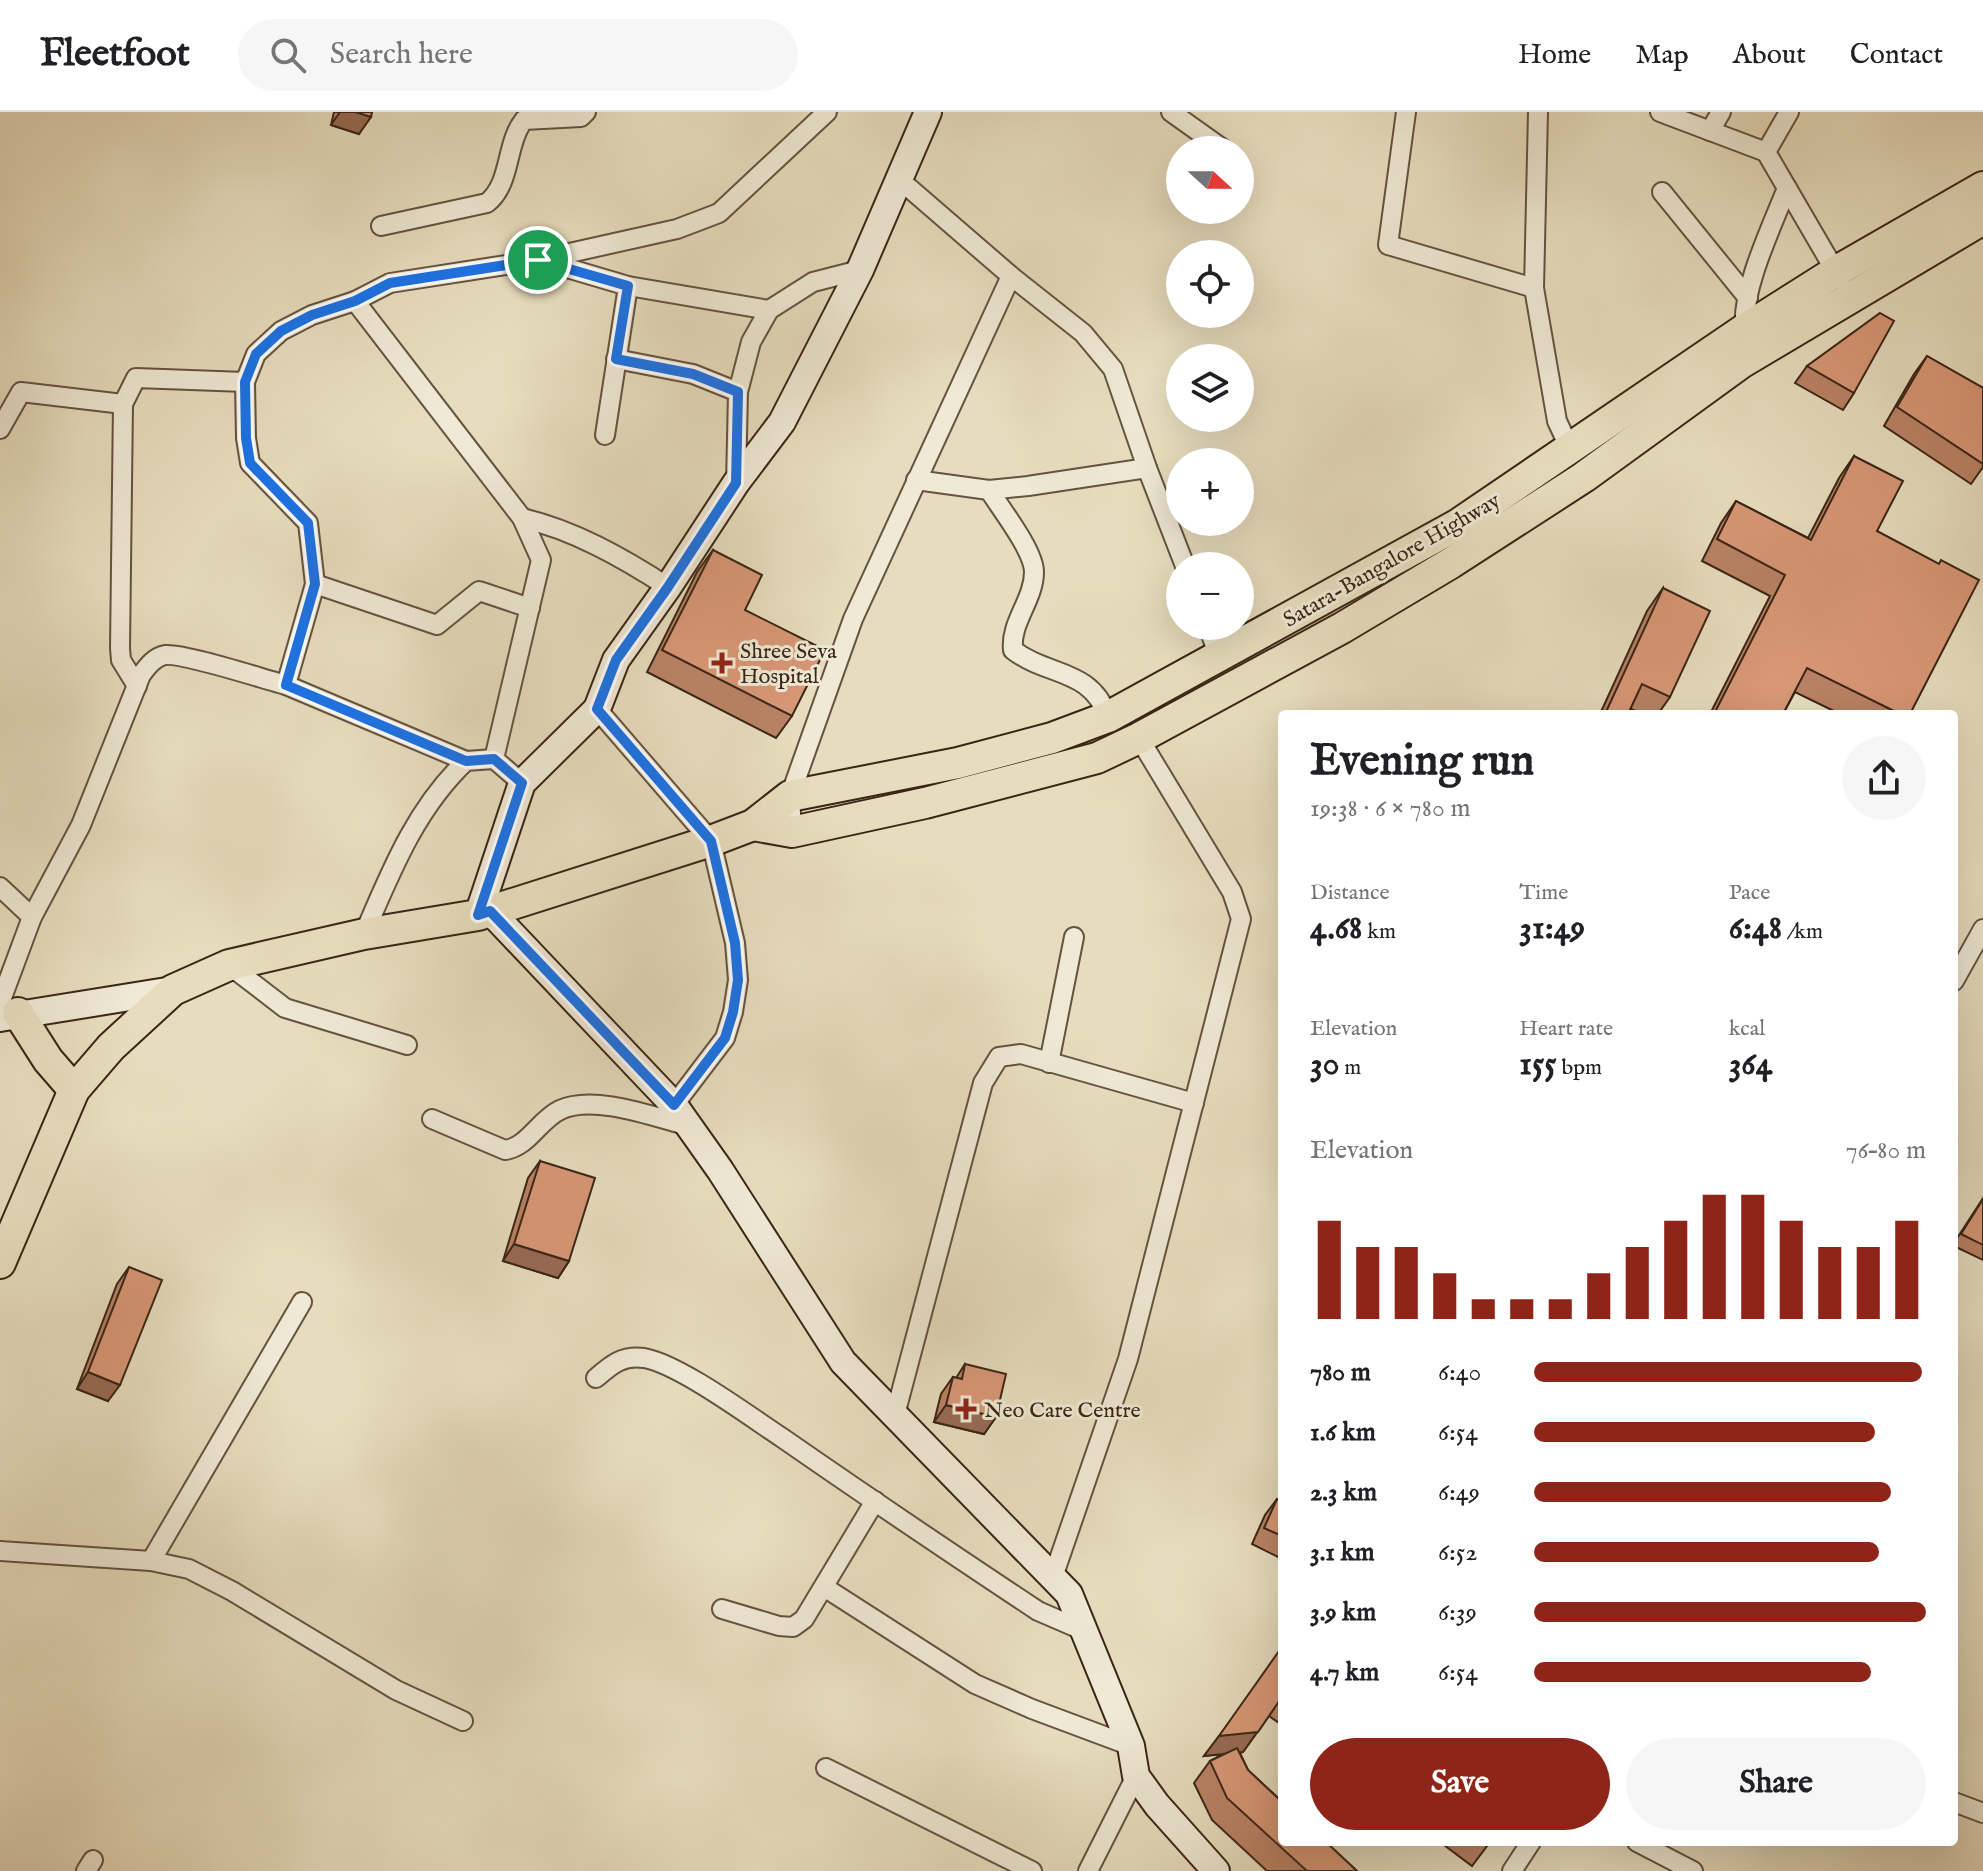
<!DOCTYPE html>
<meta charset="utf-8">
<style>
:root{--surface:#fff;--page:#f6f6f6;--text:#202124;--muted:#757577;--line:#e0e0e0;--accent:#8f2418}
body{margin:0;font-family:"IM FELL English",serif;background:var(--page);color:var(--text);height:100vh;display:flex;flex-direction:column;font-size:30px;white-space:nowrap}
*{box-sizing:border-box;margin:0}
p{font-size:26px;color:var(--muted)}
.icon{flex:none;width:44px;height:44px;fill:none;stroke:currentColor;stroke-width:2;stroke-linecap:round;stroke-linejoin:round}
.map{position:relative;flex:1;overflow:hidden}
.details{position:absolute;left:1278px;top:598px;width:680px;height:1136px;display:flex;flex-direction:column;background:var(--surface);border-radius:8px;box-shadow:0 8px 32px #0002}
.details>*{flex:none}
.needle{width:52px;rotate:111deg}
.buttons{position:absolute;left:1166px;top:24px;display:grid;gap:16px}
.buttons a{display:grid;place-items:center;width:88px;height:88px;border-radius:50%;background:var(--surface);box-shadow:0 8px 32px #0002;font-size:40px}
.pin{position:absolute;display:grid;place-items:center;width:68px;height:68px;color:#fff;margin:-34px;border:4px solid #fff;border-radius:50%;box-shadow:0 2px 8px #0007}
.round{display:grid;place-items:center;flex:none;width:84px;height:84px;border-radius:42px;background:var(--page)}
.overview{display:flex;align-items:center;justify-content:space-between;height:136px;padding:0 32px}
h1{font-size:44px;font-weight:700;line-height:60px}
.stats{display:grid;grid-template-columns:repeat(3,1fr);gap:12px;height:136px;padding:8px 32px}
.stats div{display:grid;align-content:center}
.stats b{font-size:34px;font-weight:700}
.stats small{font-size:22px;font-weight:400}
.stats p{font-size:22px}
.chart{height:224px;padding:16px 32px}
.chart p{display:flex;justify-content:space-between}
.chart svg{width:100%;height:144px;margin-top:8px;stroke:var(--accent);stroke-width:6}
.button{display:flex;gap:16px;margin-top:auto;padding:16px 32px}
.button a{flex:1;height:92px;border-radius:48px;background:var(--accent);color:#fff;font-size:32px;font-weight:700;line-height:92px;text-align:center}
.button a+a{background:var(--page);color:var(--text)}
ul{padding:0 32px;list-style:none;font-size:26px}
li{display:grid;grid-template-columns:128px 96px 1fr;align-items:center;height:60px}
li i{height:20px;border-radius:10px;background:var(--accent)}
header{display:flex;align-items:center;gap:48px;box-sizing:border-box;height:112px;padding:0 40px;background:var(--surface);border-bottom:2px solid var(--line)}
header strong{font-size:38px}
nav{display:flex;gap:44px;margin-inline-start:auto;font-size:28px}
.search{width:560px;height:72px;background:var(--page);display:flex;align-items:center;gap:20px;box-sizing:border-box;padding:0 28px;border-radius:44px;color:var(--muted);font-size:30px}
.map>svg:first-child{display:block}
</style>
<header>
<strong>Fleetfoot</strong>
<div class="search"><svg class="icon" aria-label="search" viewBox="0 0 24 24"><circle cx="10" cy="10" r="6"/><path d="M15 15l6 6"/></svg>Search here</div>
<nav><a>Home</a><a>Map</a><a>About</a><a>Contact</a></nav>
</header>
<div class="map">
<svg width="1983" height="1759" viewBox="0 0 1983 1759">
<rect width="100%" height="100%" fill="#e7ddbe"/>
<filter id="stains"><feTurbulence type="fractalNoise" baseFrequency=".0025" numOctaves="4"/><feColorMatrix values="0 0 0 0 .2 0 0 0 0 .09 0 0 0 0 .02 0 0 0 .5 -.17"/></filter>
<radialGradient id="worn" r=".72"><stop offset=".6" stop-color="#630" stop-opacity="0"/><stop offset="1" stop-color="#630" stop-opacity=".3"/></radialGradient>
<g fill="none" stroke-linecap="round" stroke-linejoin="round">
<!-- street casing -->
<g stroke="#645340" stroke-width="22">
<g id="street">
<polyline points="1171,0 1223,37"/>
<polyline points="1406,0 1388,133 1534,176"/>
<polyline points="1538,0 1534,176 1557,309 1570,337"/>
<polyline points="1660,0 1766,40"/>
<polyline points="1789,0 1766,40 1840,167"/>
<polyline points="1710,19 1721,0"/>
<polyline points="900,68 1011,164 1083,221 1113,257 1147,356 1185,454"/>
<polyline points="1662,80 1748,186"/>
<path d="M381,114l106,-23c25,-20 18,-59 37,-83l57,-3 5,-5"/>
<polyline points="540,148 628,174 769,198"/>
<polyline points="355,189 522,406 541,448 494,647 522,671"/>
<path d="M1745,217c-4,-39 27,-103 42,-141"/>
<polyline points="616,247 693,262 738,280"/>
<polyline points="123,292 120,536 121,548 137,574"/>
<polyline points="0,317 21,280 123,292 136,266 245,270 256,242 281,219 312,203 355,189 390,171 538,148 677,117 719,101 827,0"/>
<polyline points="605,323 628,174"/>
<polyline points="916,368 989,378 1028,374 1147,356"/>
<polyline points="736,371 738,280 751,230 769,198 813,170 860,158"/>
<path d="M989,378c12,19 45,61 45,82 0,28 -24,50 -21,78 35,27 78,18 95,67"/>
<path d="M522,406c52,12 101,40 146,69"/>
<polyline points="315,472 437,513 479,479 530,496"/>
<polyline points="1208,514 1219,545"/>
<polyline points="286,573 466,649"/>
<polyline points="597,597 711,729 735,831 738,868 733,900 725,926 674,993"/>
<polyline points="792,720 790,684 853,507 1011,164"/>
<polyline points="0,775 32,805 0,891"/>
<path d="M32,805l49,-92 60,-150c6,-8 13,-18 24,-20 19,-2 98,24 121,30l29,-101 -7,-61 -58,-60 -4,-25 -1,-56"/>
<path d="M364,822c27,-63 52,-126 102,-173l28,-2"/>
<polyline points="229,853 285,896 407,933"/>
<polyline points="1954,869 1983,817"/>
<polyline points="1049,951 1074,825"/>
<path d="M432,1007l73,31c23,-3 34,-30 55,-40 34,-16 94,7 129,16"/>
<path d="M596,1266c16,-14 27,-23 48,-20 35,6 105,58 137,79 85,59 171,117 257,174l44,19"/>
<polyline points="895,1303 983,971 999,945 1021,942 1194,991"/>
<polyline points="0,1439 151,1449 189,1457 232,1479 396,1578 463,1609"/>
<polyline points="151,1449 302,1190"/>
<polyline points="1053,1465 1128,1247 1241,807 1232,780 1139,626"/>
<polyline points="824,1475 975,1572 1032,1597 1131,1634"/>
<polyline points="722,1497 779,1514 793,1515 804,1507 875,1389"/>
<polyline points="826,1656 1032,1759"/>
<polyline points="1954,1690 1983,1701"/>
<polyline points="1637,1730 1693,1759"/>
<polyline points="86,1759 93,1748"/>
<polyline points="1088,1759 1136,1664"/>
<polyline points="1512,1759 1531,1730"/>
</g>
</g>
<!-- secondary casing -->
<g stroke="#392516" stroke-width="30">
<g id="secondary">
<polyline points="490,799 674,993 720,1058 843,1250 1069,1482 1131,1634 1136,1664 1157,1693 1216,1759"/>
<polyline points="478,803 522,671 597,597 616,548 668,475 736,371 782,310 860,158 928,0"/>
<polyline points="0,906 173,878"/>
</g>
</g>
<!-- primary casing -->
<g stroke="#392516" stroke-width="34">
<g id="primary">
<polyline points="753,713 792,720 925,691 1097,646 1139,626 1342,516 1451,451 1584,365 1741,251 1983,107"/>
<polyline points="18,901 48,948 74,978"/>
<polyline points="0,1151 74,978 111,935 173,878 229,853 364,822 478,803 711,729 753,713 790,684 958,651 1052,626 1108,605 1457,413 1745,217 1835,160 1983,75"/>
</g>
</g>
<!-- street -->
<use href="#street" stroke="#efe9d5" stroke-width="18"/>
<!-- secondary -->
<use href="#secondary" stroke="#efe9d5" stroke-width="26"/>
<!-- primary -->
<use href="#primary" stroke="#e7ddbe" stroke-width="30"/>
</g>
<!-- wall -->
<g fill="#ba8265" stroke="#392516" stroke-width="2">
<polygon points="334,0 372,0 359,22 331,13"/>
<polygon points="1927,244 1983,276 1983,355 1971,372 1884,314 1914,262"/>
<polygon points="1807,254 1854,281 1843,298 1795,271"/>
<polygon points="1854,344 1877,419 1910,602 1840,602 1795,580 1783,602 1710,602 1770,484 1702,449 1721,411 1736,389 1808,426 1839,366"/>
<polygon points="713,438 792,604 776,626 647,560 697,460"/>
<polygon points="1663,476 1670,585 1658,602 1642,602 1631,597 1628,602 1600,602 1647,499"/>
<polygon points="540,1049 569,1149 558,1166 503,1149 528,1066"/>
<polygon points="1983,1086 1983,1148 1954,1134 1954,1131"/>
<polygon points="129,1155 108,1289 77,1277 117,1172"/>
<polygon points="965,1252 996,1305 984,1322 934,1310 941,1282 953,1265 956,1266"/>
<polygon points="1277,1387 1282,1389 1282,1447 1252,1432 1265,1403"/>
<polygon points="1282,1541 1282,1613 1269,1604 1243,1640 1240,1641 1248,1658 1357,1759 1267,1759 1212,1708 1194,1671 1210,1649 1223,1642 1204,1644"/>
<polygon points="1440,1730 1490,1730 1472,1754"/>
</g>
<!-- shaded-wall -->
<g fill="#976a53" stroke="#392516" stroke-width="2">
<polygon points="340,0 356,0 371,5 359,22 331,13"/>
<polygon points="514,1132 569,1149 558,1166 503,1149"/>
<polygon points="88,1260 120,1273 108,1289 77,1277"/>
<polygon points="946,1293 996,1305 984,1322 934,1310"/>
<polygon points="1282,1585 1243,1640 1204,1644 1219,1624"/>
</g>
<!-- building -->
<g fill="#d89776" stroke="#392516" stroke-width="2">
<polygon points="356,0 372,0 371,5"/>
<polygon points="1880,201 1894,209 1854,281 1807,254"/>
<polygon points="1927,244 1983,276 1983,352 1897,295"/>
<polygon points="1854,344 1903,369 1877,419 1939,452 1941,448 1979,468 1910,602 1900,602 1807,556 1783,602 1714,602 1785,463 1717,427 1736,389 1811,428"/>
<polygon points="713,438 762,463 745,498 825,538 792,604 662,538"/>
<polygon points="1663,476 1710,499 1670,585 1642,572 1628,602 1605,602"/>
<polygon points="540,1049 595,1066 569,1149 514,1132"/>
<polygon points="1983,1087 1983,1133 1961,1122"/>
<polygon points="129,1155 162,1168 120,1273 88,1260"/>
<polygon points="965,1252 1006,1262 996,1305 946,1293 953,1265 962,1267"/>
<polygon points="1277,1387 1282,1389 1282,1424 1264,1416"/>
<polygon points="1279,1539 1282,1541 1282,1585 1258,1620 1219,1624"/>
<polygon points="1237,1636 1248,1658 1282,1690 1282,1730 1326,1730 1357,1759 1307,1759 1227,1686 1210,1649"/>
</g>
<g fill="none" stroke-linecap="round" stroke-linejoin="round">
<!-- route casing -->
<g stroke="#fff" stroke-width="16">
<polygon id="route" points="538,148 628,174 616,247 693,262 738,280 736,371 668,475 616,548 597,597 711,729 735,831 738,868 733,900 725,926 674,993 490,799 478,803 522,671 494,647 466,649 286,573 315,472 308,411 250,351 246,326 245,270 256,242 281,219 312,203 355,189 390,171"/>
</g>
<!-- route -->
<use href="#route" stroke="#1a73e8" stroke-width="10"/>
</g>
<!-- markers -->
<g fill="#8f2418" stroke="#efe9d5" stroke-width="3">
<path d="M718 539h8v8h8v8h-8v8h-8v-8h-8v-8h8z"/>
<path d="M962 1285h8v8h8v8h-8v8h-8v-8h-8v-8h8z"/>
</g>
<g text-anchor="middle" stroke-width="6" stroke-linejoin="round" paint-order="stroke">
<!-- street labels -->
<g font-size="22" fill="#392516" stroke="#efe9d5">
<text transform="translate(1391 447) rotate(-30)" y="8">Satara-Bangalore Highway</text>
</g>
<!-- poi labels -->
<g font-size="22" fill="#392516" stroke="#efe9d5" text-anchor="start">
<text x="740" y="546">Shree Seva<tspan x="740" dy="25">Hospital</tspan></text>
<text x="984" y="1305">Neo Care Centre</text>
</g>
</g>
<rect width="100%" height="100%" filter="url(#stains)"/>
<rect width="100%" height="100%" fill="url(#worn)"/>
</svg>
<div class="buttons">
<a><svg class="needle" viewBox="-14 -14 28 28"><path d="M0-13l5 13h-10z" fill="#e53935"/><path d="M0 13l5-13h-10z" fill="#757577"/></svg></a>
<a><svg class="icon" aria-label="locate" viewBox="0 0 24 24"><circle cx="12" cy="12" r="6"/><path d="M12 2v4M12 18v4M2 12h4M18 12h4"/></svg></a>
<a><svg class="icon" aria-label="layers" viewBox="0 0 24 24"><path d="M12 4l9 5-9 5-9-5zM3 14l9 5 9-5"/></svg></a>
<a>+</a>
<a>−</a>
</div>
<div class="pin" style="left:538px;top:148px;background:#1e9e55"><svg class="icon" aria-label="arrive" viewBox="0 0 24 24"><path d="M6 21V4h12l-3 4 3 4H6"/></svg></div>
<section class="details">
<div class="overview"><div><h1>Evening run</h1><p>19:38 · 6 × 780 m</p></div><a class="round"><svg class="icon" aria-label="share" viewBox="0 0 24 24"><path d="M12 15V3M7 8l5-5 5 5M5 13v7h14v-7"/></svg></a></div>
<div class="stats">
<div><p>Distance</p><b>4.68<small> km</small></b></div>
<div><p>Time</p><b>31:49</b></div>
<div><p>Pace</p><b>6:48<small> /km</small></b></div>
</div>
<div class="stats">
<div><p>Elevation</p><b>30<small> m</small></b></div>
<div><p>Heart rate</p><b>155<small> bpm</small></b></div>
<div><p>kcal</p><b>364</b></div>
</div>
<div class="chart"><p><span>Elevation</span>76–80 m</p>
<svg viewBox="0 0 160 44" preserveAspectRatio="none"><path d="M5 44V14M15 44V22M25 44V22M35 44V30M45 44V38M55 44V38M65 44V38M75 44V30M85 44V22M95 44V14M105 44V6M115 44V6M125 44V14M135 44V22M145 44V22M155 44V14"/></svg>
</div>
<ul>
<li><b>780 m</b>6:40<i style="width:99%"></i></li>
<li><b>1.6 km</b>6:54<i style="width:87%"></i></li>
<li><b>2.3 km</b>6:49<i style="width:91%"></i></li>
<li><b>3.1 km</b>6:52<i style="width:88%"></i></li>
<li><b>3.9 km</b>6:39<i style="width:100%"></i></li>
<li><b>4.7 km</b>6:54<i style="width:86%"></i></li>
</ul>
<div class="button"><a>Save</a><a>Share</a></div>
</section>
</div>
